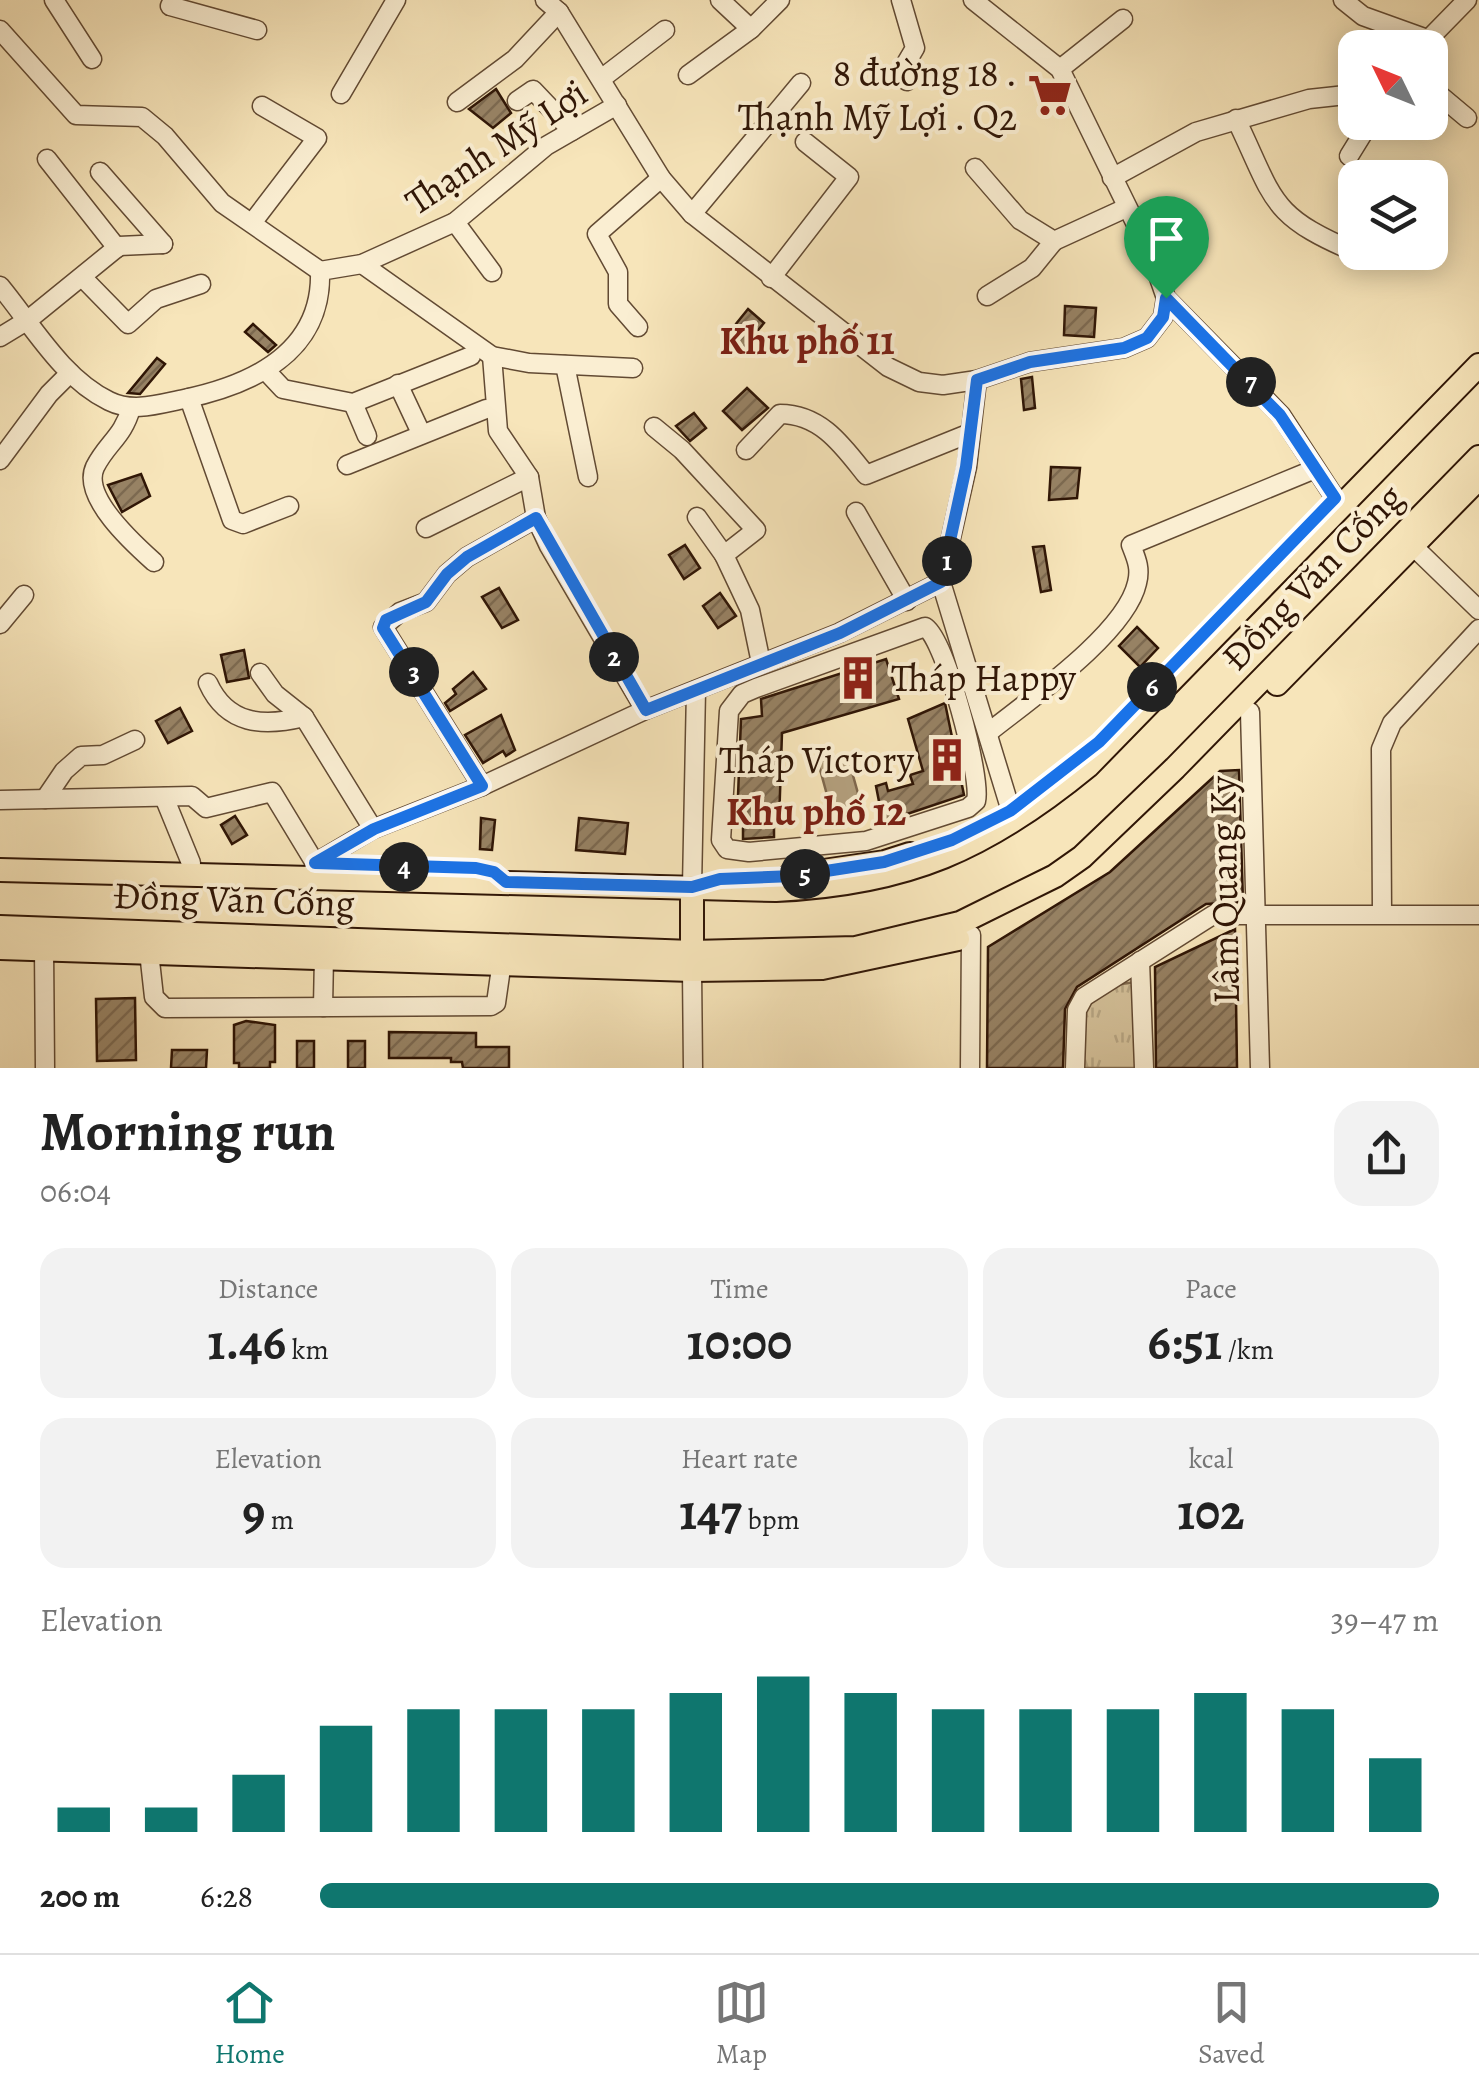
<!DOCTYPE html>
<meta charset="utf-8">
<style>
:root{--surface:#fff;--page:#f2f2f2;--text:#222;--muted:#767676;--line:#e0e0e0;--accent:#0f766e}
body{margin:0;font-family:Alegreya,serif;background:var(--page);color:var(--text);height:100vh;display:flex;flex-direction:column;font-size:38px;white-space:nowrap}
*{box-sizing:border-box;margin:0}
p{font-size:32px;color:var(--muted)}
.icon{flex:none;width:55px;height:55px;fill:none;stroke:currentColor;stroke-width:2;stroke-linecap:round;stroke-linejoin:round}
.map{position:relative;height:1068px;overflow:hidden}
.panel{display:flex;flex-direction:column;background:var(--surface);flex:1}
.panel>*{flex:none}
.needle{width:65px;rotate:313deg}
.tools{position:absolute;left:1338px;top:30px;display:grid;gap:20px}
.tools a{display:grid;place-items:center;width:110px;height:110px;border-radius:20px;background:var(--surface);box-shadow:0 5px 25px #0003;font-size:50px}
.pin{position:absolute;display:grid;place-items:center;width:85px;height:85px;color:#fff;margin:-102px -42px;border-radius:50% 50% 50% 0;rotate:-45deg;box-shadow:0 0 10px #0007}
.pin .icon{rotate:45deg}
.km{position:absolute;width:50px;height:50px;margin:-25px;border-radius:50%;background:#222;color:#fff;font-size:28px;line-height:50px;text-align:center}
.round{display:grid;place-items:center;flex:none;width:105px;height:105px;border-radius:30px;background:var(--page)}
.head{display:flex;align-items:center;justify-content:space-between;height:170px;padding:0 40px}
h1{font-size:55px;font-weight:700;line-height:75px}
.figures{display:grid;grid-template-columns:repeat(3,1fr);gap:15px;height:170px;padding:10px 40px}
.figures div{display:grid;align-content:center;border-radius:25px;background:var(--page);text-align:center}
.figures b{font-size:50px;font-weight:700}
.figures small{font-size:28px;font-weight:400}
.figures p{font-size:28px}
.chart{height:280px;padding:20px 40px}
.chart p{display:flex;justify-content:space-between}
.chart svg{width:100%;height:180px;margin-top:10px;stroke:var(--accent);stroke-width:6}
ul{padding:0 40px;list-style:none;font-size:32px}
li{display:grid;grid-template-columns:160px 120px 1fr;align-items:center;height:75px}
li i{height:25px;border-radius:12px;background:var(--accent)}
.menu{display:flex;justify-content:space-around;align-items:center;height:140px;border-top:2px solid var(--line);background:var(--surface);font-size:28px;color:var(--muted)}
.menu a{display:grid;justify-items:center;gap:5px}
.menu .current{color:var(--accent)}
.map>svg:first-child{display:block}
</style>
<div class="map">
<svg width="1479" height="1068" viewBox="0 0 1479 1068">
<defs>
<pattern id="grass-tufts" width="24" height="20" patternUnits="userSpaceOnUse" patternTransform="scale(2.5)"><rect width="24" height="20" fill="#d5c29b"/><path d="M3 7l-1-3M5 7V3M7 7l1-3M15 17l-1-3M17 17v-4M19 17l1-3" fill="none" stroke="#b7a684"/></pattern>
<pattern id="building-hatch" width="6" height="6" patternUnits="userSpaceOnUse" patternTransform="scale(2.5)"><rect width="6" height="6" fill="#978264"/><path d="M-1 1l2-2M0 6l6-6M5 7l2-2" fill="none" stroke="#7c6950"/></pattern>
</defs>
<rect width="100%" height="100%" fill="#f7e5ba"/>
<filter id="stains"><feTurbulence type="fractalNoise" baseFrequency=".002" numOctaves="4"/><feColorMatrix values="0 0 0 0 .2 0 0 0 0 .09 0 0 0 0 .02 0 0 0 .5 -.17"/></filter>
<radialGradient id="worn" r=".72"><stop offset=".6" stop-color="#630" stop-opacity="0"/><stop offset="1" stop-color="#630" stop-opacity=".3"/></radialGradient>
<!-- grass -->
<polygon fill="url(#grass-tufts)" stroke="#826c50" stroke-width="2.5" points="1136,982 1139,1068 1081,1068 1081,1009 1114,985"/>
<!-- water -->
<polygon fill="#b39f7d" stroke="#7f684d" stroke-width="2.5" points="847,754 864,815 835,824 818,762"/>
<!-- building -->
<g fill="url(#building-hatch)" stroke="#301606" stroke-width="2.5">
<polygon points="496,89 511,113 493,128 469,109"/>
<polygon points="1065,306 1096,308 1094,337 1064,335"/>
<polygon points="748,309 764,323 743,348 727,335"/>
<polygon points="253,324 276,345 268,352 245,332"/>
<polygon points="157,358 165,364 140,394 128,393"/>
<polygon points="1032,377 1035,408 1024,410 1021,379"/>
<polygon points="747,388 768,408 742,430 723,411"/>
<polygon points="694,413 706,428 690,441 676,426"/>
<polygon points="1051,467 1080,468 1077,498 1049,500"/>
<polygon points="141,474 150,496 122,512 108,485"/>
<polygon points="685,545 700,568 684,579 669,555"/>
<polygon points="1044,546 1051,590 1041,592 1033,547"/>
<polygon points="499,588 518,620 502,628 482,597"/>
<polygon points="720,593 736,616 718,628 703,606"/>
<polygon points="1137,627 1158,648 1140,667 1119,646"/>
<polygon points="244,650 249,678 227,682 221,655"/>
<polygon points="886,659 899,699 782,733 779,823 774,822 774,837 743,839 743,822 737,822 741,719 762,716 761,699"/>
<polygon points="473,672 486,689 450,711 445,703 456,694 453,689"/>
<polygon points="945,703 964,795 883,822 876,786 886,783 888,791 913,784 910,775 923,771 908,719"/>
<polygon points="180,708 192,731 168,743 156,721"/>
<polygon points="501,715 515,750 506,756 503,751 483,763 465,735"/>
<polygon points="1239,770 1243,902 1206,904 1077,987 1065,1009 1063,1068 987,1068 988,947 1110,872 1220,771"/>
<polygon points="235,816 247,835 232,844 221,825"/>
<polygon points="481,818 495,820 492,850 480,849"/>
<polygon points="579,818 628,823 625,854 576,850"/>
<polygon points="1235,929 1237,1068 1156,1068 1155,967"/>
<polygon points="135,998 136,1060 97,1061 96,999"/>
<polygon points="246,1021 275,1025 275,1062 270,1062 270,1068 239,1068 239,1063 234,1063 234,1025"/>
<polygon points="389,1032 476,1033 476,1047 509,1047 509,1068 463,1068 462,1062 451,1062 451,1058 389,1058"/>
<rect x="297" y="1041" width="17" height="27"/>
<rect x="348" y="1041" width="17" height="27"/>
<polygon points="172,1050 207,1050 206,1068 171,1068"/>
</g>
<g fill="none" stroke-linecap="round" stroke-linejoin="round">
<!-- minor casing -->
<g stroke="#624a33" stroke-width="21">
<g id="minor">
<polyline points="54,0 92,59"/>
<polyline points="173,0 170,6 257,30"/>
<polyline points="545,0 559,12 661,178 692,214 888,367 919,382 943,385 977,380 1030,362 1124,348 1147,338 1163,317 1166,298"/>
<polyline points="720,0 751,29 780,0"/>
<polyline points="901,0 915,48 899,75 907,81"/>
<polyline points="973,0 1060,69 1151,255 1166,298 1281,415 1335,498"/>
<polyline points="1343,0 1363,16 1427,39"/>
<polyline points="0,30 76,115 142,117 165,136 222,203 320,271"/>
<polyline points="1422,46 1467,0"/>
<polyline points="1060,69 1123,19"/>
<polyline points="688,75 751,29"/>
<polyline points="601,79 665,30"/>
<polyline points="1430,87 1467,118"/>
<polyline points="341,94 396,0"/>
<polyline points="517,101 533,90 572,131"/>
<polyline points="457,102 515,59 559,12"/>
<path d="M1236,119c39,81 32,96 119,133"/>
<polyline points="1349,156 1370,122"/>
<polyline points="47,159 117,248"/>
<polyline points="975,168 1020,220 1054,241 1126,208"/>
<polyline points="100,172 163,244"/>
<polyline points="1112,178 1196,132 1309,99 1355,94"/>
<polyline points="692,214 801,83"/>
<polyline points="455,222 492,272"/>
<polyline points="252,223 317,138 262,106"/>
<polyline points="362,264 492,356 529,363 633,368"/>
<polyline points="82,277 128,324 156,299 201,284"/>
<polyline points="771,278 849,177 805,142"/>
<path d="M0,286c33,40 62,92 109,115 24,12 50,3 75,-2 67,-14 139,-46 136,-128l42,-7 93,-42 91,-76 71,-41"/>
<polyline points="987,296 1032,268 1054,241"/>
<polyline points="638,327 618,304 618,272 597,234 661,178"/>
<polyline points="0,337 28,320 119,246 163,244"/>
<polyline points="492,356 498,431 529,477 536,518 549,546 645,710"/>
<polyline points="565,365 588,477"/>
<polyline points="268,373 283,389 353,403 471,356"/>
<polyline points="977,380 967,467 941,582 1011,811"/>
<polyline points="398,384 421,433"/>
<polyline points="189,398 232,520 243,524 289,506"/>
<polyline points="353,403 367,436"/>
<path d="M131,408c-8,29 -24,35 -36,59 -14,30 40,78 59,95"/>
<polyline points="654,427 682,450 756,530 724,555 697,517"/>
<path d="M746,450l34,-36c41,0 63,32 86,61l104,-42"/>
<polyline points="0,460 49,394 70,373"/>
<polyline points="347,465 486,409"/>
<polyline points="856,512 907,601"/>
<polyline points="426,528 529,477"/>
<polyline points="1415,548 1479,610"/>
<polyline points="724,555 750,610 761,663"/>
<polyline points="0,624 24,595"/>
<path d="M925,627c20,11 57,151 51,174l-8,7 -102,33 -117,11 -22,-3 -6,-9 8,-129 13,-17 14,-6z"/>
<polyline points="260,673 275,694 304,717"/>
<path d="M208,683c19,42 55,44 96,34l69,112"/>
<polyline points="1250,712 1260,1068"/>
<path d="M989,732c40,-32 137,-99 148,-149 4,-15 -1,-25 -6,-38l184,-76"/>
<polyline points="482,786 383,627 400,612 426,602 447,574 467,557 536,518"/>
<polyline points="164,797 191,863"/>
<polyline points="45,799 64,771 81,756 103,755 135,740"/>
<polyline points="0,800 192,796 206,808 272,792 315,863 373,829 482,786 645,710 839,633 941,582"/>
<polyline points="692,887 696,690"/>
<polyline points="1382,913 1381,749 1392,723 1479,629"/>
<polyline points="44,949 45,1068"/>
<polyline points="149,952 154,997 165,1008 491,1006 496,1003 502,961"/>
<polyline points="1140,961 1144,1068"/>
<polyline points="692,970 693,1068"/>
<polyline points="323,1007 324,956"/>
<polyline points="970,1068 971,935"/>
<polyline points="1075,1068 1077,1010 1084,997 1213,915 1479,915"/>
</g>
</g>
<!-- major casing -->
<g stroke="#301606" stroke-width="26">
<g id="major">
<polyline points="1277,684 1475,482"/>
<path d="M0,870l776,20c132,-6 211,-41 312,-124l391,-401"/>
<polyline points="789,876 885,862 910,854"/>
<polyline points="0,927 692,952 856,948 960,923 1055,876 1082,857 1175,768 1479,457"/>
<polyline points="0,948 692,970 822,968 958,939"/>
<polyline points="692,963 692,887"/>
</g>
</g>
<!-- minor -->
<use href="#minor" stroke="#faeed2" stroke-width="18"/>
<!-- major -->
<use href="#major" stroke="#f7e5ba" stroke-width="22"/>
</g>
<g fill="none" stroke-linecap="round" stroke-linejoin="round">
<!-- route casing -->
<g stroke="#fff" stroke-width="20">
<polygon id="route" points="1166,298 1280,415 1335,498 1099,742 1010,811 952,840 884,862 794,876 720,879 692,887 506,882 494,872 476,868 315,863 374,829 482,786 383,628 386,620 426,602 447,574 467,557 536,518 646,710 840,633 941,582 966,467 977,380 1030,362 1124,348 1147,338 1163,317"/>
</g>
<!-- route -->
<use href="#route" stroke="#1a73e8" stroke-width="12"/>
</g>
<!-- icons -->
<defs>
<g id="supermarket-bare" transform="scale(3.45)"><path d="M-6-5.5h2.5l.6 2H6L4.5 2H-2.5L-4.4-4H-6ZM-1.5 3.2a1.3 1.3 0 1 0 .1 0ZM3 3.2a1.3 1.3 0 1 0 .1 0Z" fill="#8f2418" stroke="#faeed2" stroke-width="2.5" paint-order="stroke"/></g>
<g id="building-bare" transform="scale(3.45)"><path d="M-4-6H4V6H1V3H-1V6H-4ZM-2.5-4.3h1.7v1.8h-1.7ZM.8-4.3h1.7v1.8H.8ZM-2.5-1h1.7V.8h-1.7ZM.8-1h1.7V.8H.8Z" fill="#8f2418" stroke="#faeed2" stroke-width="2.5" paint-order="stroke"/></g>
</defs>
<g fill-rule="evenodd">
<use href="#supermarket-bare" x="1050" y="95"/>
<use href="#building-bare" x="858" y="678"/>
<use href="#building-bare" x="947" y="760"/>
</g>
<g text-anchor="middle" stroke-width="8" stroke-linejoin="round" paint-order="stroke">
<!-- poi labels -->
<g font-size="38" fill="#301606" stroke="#faeed2" text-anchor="end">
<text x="1017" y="86">8 đường 18 .<tspan x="1017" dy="44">Thạnh Mỹ Lợi . Q2</tspan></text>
<text x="891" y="691" text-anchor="start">Tháp Happy</text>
<text x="914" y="773">Tháp Victory</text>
</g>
<!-- street labels -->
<g font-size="38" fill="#301606" stroke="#faeed2">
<text transform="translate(496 147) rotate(-34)" y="13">Thạnh Mỹ Lợi</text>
<text transform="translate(1312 577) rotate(-46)" y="13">Đồng Văn Cống</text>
<text transform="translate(1224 890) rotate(-91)" y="13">Lâm Quang Ky</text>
<text transform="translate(234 899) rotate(2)" y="13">Đồng Văn Cống</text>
</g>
<!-- neighbourhood labels -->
<g font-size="40" font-weight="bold" fill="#7a1f14" stroke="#faeed2">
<text x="807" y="354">Khu phố 11</text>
<text x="816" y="825">Khu phố 12</text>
</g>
</g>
<rect width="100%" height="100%" filter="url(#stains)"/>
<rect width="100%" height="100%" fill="url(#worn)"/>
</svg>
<div class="tools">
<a><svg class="needle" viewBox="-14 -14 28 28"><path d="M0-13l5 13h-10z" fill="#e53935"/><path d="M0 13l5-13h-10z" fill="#767676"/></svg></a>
<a><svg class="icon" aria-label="layers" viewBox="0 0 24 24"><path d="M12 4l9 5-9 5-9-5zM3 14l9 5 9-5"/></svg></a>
</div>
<div class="pin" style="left:1166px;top:298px;background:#1e9e55"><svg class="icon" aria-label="arrive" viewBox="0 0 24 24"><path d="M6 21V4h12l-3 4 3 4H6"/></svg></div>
<b class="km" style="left:947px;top:561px">1</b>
<b class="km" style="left:614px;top:657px">2</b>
<b class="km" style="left:414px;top:672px">3</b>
<b class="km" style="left:404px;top:867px">4</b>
<b class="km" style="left:805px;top:874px">5</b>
<b class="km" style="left:1152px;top:687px">6</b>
<b class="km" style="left:1251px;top:382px">7</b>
</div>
<section class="panel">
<div class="head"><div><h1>Morning run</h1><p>06:04</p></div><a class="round"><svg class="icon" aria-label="share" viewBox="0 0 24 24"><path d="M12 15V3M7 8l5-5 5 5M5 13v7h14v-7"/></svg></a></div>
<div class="figures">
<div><p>Distance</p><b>1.46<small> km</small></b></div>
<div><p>Time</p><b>10:00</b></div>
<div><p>Pace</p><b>6:51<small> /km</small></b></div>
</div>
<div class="figures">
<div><p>Elevation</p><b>9<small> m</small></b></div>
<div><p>Heart rate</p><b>147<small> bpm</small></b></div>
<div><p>kcal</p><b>102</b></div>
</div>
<div class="chart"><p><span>Elevation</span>39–47 m</p>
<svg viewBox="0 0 160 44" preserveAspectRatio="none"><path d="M5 44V38M15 44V38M25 44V30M35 44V18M45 44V14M55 44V14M65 44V14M75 44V10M85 44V6M95 44V10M105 44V14M115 44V14M125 44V14M135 44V10M145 44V14M155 44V26"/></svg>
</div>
<ul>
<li><b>200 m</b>6:28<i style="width:100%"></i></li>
</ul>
</section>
<nav class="menu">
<a class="current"><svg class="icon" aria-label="home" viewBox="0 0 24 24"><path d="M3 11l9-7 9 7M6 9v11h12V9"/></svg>Home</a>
<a><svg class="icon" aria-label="map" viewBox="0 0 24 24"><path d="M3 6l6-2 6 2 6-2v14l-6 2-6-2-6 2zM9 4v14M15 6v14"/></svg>Map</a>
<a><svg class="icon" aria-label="saved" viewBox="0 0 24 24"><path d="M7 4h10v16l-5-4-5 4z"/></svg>Saved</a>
</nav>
